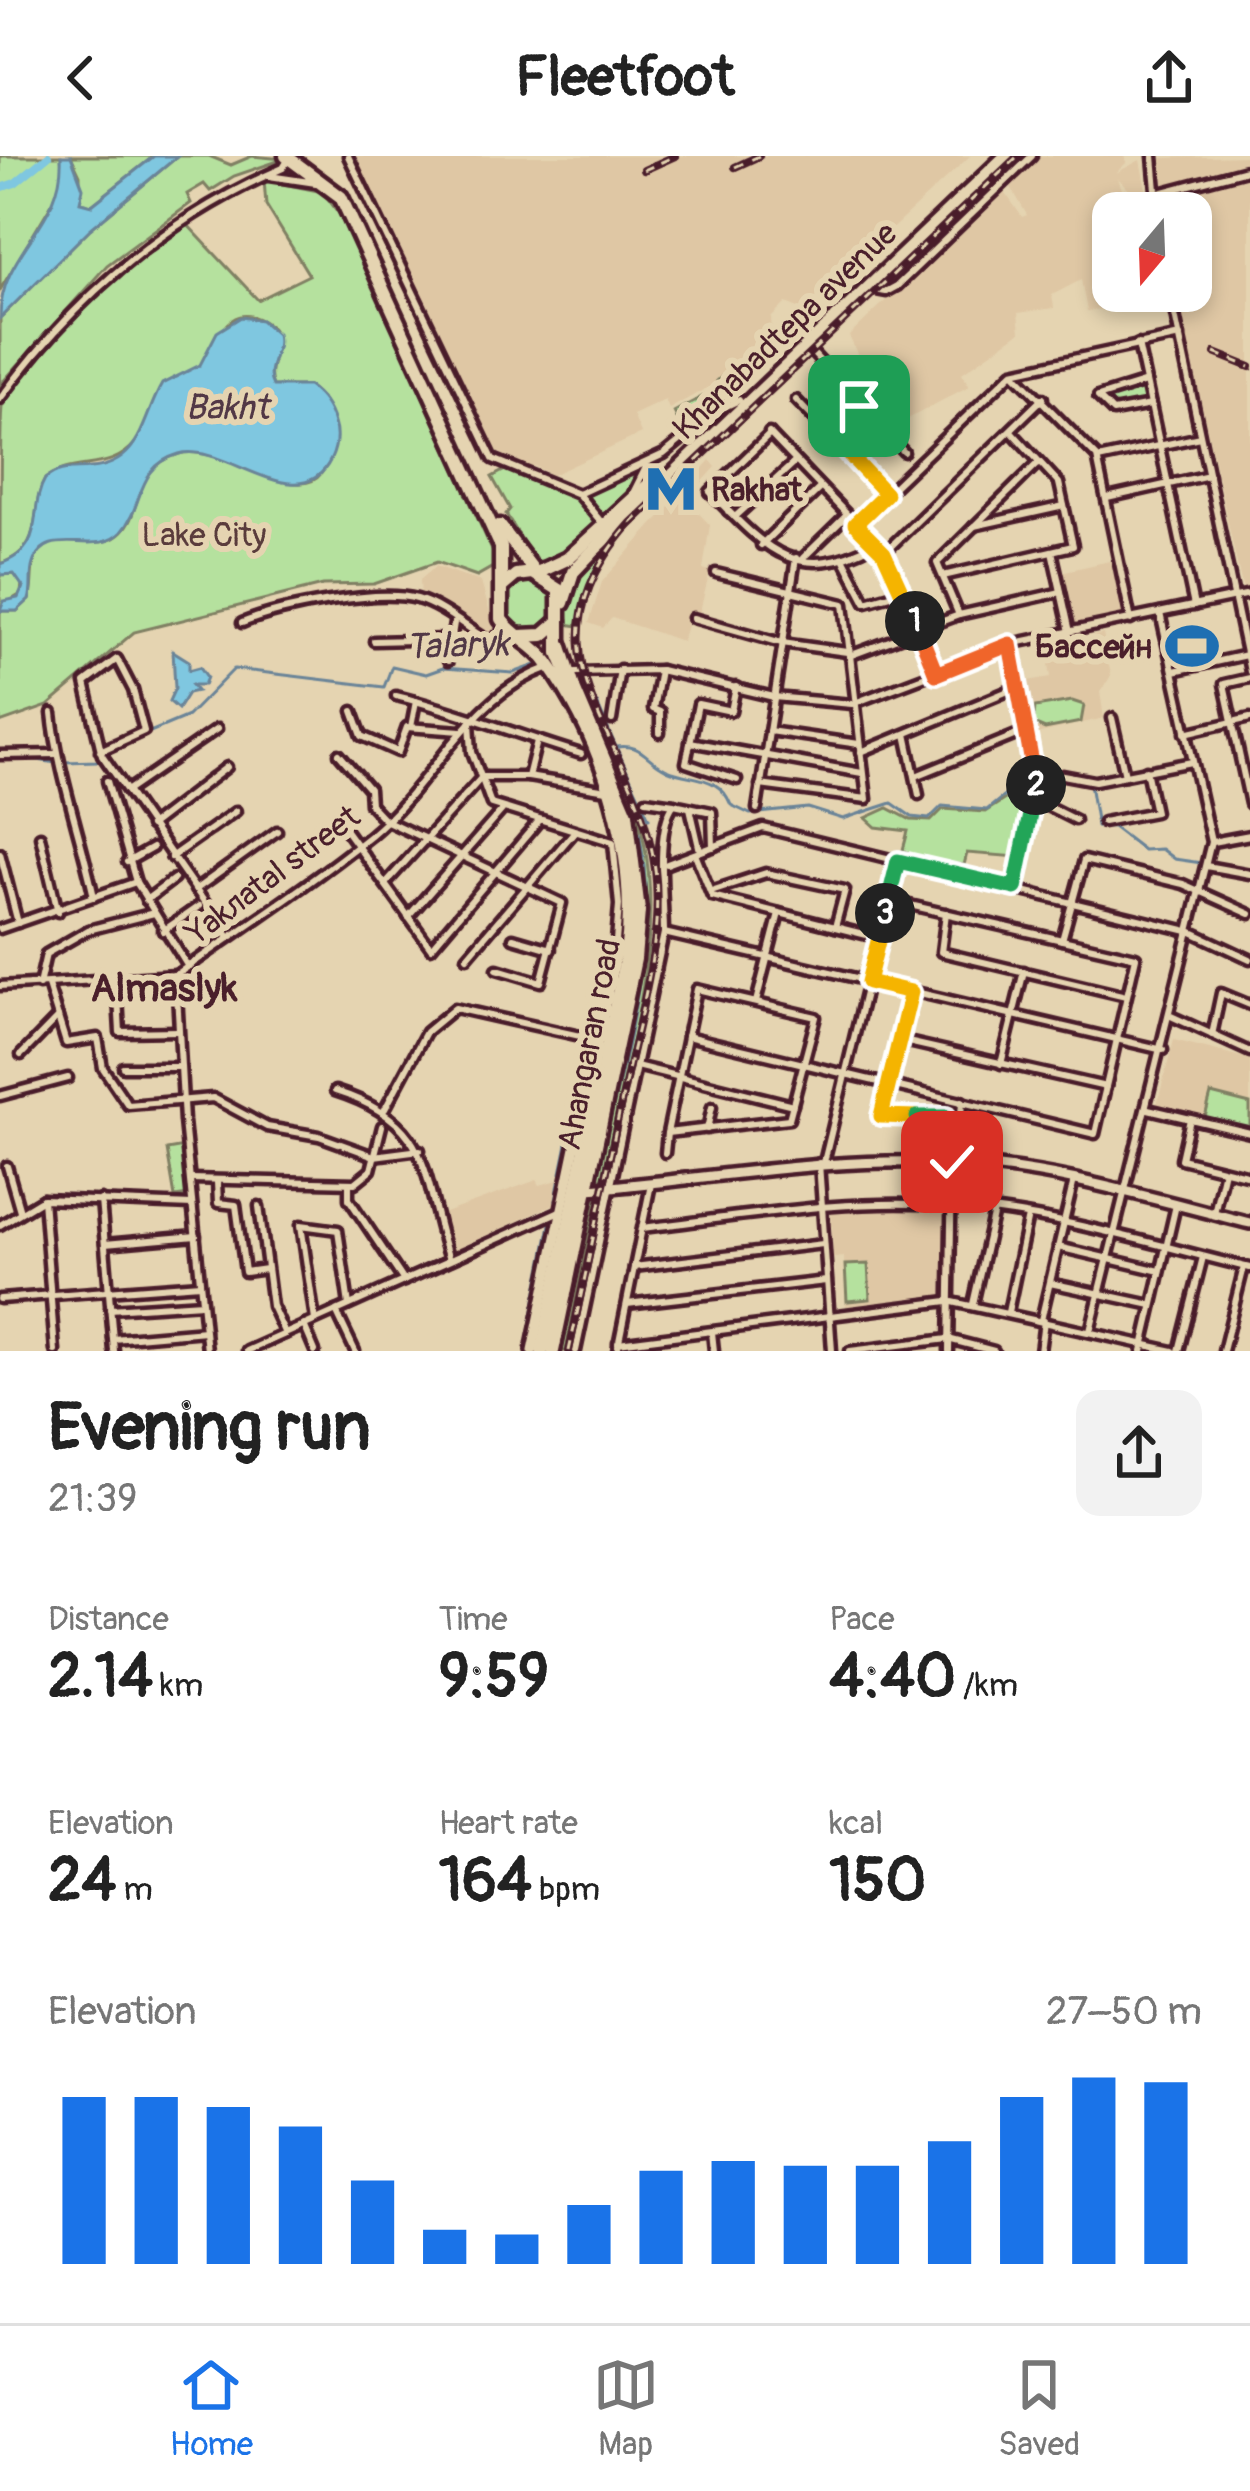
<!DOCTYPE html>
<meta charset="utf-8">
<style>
:root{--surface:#fff;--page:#f2f2f2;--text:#222;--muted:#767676;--line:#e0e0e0;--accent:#1a73e8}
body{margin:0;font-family:Pangolin,sans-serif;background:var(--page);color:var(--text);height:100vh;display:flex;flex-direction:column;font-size:45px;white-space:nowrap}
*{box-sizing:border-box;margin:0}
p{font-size:39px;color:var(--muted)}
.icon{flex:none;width:66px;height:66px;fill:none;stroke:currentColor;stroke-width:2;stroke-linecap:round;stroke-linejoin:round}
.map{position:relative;height:1195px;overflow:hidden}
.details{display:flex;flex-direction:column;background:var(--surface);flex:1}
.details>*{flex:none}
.needle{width:78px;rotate:199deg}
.tools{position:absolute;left:1092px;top:36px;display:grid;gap:24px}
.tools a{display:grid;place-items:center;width:120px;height:120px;border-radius:24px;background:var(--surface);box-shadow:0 6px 18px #0003;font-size:60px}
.pin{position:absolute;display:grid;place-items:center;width:102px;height:102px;color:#fff;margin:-51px;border-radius:24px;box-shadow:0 6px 18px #0006}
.km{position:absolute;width:60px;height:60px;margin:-30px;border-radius:50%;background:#222;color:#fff;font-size:33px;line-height:60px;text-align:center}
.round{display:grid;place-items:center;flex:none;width:126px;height:126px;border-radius:24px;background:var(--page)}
.overview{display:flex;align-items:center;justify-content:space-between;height:204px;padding:0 48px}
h1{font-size:66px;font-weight:700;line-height:90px}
.stats{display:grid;grid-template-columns:repeat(3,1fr);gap:18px;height:204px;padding:12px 48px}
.stats div{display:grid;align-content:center}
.stats b{font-size:60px;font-weight:700}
.stats small{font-size:33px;font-weight:400}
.stats p{font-size:33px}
.chart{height:336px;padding:24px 48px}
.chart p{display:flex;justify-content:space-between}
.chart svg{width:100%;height:216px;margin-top:12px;stroke:var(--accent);stroke-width:6}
header{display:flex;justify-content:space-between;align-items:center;height:156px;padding:0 48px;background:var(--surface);font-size:54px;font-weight:700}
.menu{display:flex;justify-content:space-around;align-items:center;height:168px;border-top:3px solid var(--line);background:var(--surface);font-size:33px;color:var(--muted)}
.menu a{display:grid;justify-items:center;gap:6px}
.menu .active{color:var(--accent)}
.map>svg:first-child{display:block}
</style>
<header><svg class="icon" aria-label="back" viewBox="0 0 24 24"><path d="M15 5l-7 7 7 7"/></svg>Fleetfoot<svg class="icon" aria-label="share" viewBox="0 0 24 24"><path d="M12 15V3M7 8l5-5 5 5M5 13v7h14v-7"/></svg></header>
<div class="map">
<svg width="1250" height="1195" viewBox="0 0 1250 1195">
<rect width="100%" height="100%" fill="#e5d4b1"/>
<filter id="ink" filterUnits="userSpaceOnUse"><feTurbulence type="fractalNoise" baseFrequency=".00833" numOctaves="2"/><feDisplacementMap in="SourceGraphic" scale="24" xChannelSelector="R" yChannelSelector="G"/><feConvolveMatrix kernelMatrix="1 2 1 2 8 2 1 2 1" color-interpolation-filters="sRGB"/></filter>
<g filter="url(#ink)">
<!-- built -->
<g fill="#dfc7a4">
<polygon points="352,0 970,0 823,137 801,153 786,147 771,162 772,177 716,227 669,253 665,244 633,259 641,278 552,319 534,310 525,314 495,294"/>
<polygon points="1037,0 1125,0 1127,6 1116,17 1140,4 1147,39 1135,40 1118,22 1130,57 1113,57 1113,135 1159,135 1159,145 1087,155 1081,124 1052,139 1054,152 1018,157 1020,176 962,217 969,230 891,272 849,180 1002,32 1022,61 1027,59 1008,26"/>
<polygon points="1250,0 1250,8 1164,32 1161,2"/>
<polygon points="1250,17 1250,433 1243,434 1176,135 1191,135 1191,57 1167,57 1165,38"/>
<polygon points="710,304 716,311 686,344 710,369 703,413 710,415 698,463 690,461 682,485 612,462 603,472 589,467 602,426"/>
<polygon points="1114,404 1125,458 1073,471 1061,416"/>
<polygon points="436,410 481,426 497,482 490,484 421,444 420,424"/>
<polygon points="1103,478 1111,520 1100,536 1104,562 1032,579 1022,526 1051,521 1046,489"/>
<polygon points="1174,884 1250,903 1250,974 1156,952"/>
<polygon points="537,1024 540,1029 558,1024 554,1048 452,1096 439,1059"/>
<polygon points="946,1051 945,1142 846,1152 844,1101 833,1102 831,1052"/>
</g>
<!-- green -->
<g fill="#b5e19e" stroke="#808064" stroke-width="3">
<polygon points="0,0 61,0 63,29 0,134"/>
<polygon points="71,0 154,0 92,49 80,46 80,19"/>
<polygon points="178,0 209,0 231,9 252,0 284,3 234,20 210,35 204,28 187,38 191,47 107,109 0,229 0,162 90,73"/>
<path d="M264,24l59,12 20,27 155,345 -21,12 -40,-14 -63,22 -51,1 -189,47 -86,74 -48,17v-112h17l12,-11c6,-17 -2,-38 14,-52 19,-16 49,2 71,-10 32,-18 13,-69 65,-84 53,-15 157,92 152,-30 -1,-17 -10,-28 -23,-38h-35c-11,-23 21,-47 -10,-65 -40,-23 -45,32 -66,47 -15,10 -28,7 -38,24 -11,16 -10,35 -23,50 -26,33 -62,14 -91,37 -17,30 3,68 -45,85 0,-29 0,-137 2,-157 31,-63 128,-142 183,-185l73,78 51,-25 -43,-70z"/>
<polygon points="772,177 774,199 684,276 674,256 713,235 717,225"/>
<polygon points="1145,228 1148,248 1116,253 1102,241"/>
<polygon points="641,312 628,339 603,361 585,337"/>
<polygon points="505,314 581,343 597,367 554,405 535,405 506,358 510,353 492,321"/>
<polygon points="591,402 600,404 578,470 566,468 569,443"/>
<polygon points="14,418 22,426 21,438 0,451 0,419"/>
<circle cx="530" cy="450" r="24"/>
<polygon points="1072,545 1084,549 1081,566 1045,573 1033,568 1035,551"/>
<polygon points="1033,625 1018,701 967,697 964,709 949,708 948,714 918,705 903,694 908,675 876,671 866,662 888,652 911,664 931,665 943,653 985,656"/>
<path d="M637,658c37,119 -15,248 -34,367l-7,-5 47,-255 -11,-105z"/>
<polygon points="1211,938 1250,948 1250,972 1205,961"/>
<polygon points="184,991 189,1039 175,1041 167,994"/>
<polygon points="597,1039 566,1195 556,1195 591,1040"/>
<polygon points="868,1108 870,1143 847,1145 845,1109"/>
</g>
<!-- water -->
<g fill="#7fc7e0" stroke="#6a8498" stroke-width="3">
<path d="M61,0h10l12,32 -3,14 12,3 62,-49h24l-88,73 -90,89c0,-68 65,-93 61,-162z"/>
<path d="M241,161l20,3 16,14c5,20 -14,33 -4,52h35c13,9 22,22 26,37 4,12 2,25 -3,36 -31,63 -107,-18 -152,-5 -44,13 -34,50 -58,78 -25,27 -75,-10 -88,32 -4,12 0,24 -4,36l-12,11h-17l4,-10 14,-3 5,-11 -9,-13 -14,1v-11c49,-17 27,-55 45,-85 16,-13 27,-9 46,-11 51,-4 51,-50 71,-84l38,-19 17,-33z"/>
<polygon points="173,495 189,505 189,514 200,511 207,521 204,529 192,529 197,535 188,537 178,553 169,545 175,532"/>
</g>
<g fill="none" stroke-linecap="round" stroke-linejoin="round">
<!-- stream -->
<g stroke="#6a8498" stroke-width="3">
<path d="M597,547l19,44c27,-4 29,13 51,23 26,11 52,4 64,35l19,9 58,-6 35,11 49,-16 20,14 17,2 13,-13 45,4c40,-35 51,-35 103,-26l7,42 16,1 30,23 18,-1 13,10 76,11"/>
<polyline points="617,593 649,662"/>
<polyline points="25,602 56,607"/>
<polyline points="64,606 98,605 112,592 188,560 234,513 384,531 392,510 426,518 443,512 513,517 536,509"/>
<polyline points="590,877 592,868"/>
<polyline points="561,1017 588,885"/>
<path d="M597,1022c23,-113 65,-231 42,-346"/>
<polyline points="556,1045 559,1026"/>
<polyline points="525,1195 551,1063"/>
<polyline points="561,1195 594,1039"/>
</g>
<!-- river -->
<polyline stroke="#7fc7e0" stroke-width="8" points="0,32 15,27 48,0"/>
<!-- minor casing -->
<g stroke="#4a1f2b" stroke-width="15">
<g id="minor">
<polyline points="348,0 493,303 578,338 664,298 718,254 739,244"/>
<polyline points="1153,0 1158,57"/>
<polyline points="269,20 316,27"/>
<polyline points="1156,38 1250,13"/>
<polyline points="870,133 886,136 897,130 1032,0"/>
<polyline points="1170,135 1250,516"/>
<polyline points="1138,188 1194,450"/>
<polyline points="809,193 904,296"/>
<polyline points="1014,217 1097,301 1131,464"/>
<polyline points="1146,226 1098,241 1113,256 1151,249"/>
<path d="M0,243c74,-101 168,-182 283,-231l5,-8"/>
<polyline points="796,244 886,337"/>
<polyline points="769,277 884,397 936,518"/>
<path d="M770,278l-60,58c53,54 86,95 164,52"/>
<polyline points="832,278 859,250"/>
<polyline points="1098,303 1200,281"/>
<polyline points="724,324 728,355"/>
<polyline points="633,337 646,311"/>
<polyline points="578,338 602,367"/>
<polyline points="1107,342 1209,319"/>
<polyline points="735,361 795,306"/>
<polyline points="855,368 1013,216 1180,180"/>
<polyline points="974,370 1064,350"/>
<polyline points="761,389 820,332"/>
<polyline points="1052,395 1070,476"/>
<polyline points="884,397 1043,242"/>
<polyline points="803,402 847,359"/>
<polyline points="844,404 866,446 901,436"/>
<polyline points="716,417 844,448 867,643 760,629"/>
<polyline points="943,420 1073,390 1059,327 1011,275"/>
<polyline points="959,459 937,407 1039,306"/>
<polyline points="693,462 782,487 847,496"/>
<path d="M242,467c36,-15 137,-35 175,-24 25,7 50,29 72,42l18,-12"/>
<polyline points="374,485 451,483"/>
<polyline points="563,487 577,531"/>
<polyline points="1010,489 1037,625 1015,732"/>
<polyline points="849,500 959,459 1061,436"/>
<polyline points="448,505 454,467"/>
<polyline points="1174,515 1246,499"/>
<polyline points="576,516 660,514 774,541 852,548 1010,488 1250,438"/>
<polyline points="1250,522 1224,528 1250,648"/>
<polyline points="736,531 731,555 698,548 686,607 737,624"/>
<path d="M396,540c63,15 122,39 185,58"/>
<polyline points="353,555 362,580 398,596 407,571 461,575"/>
<path d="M52,557c6,60 29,123 42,184"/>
<polyline points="1112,562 1125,619"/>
<polyline points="612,564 620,513"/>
<polyline points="470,567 472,596 491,648 613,686 619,749 615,797"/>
<polyline points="411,571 416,545"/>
<polyline points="769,575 859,588"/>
<polyline points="660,577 660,556 653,553 660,514"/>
<polyline points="1185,577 1250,562"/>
<polyline points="906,578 919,639"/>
<polyline points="690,586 862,617"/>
<polyline points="100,595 144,575 133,534 117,503 85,527 102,599 228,780"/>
<polyline points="861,596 1018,531"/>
<polyline points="339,598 369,633 370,648 385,664 562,747 541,826 497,813"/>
<polyline points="0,599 56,598"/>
<polyline points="1063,619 1095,625 1192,606"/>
<polyline points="916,620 1026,575"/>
<polyline points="528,621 537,585"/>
<polyline points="107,625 136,726 188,811"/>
<polyline points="127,635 217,573"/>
<polyline points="1033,643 1075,664"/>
<polyline points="646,644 674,648"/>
<polyline points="690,652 700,695"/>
<polyline points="757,653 796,402"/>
<polyline points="1103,666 1155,656 1146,614"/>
<polyline points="150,670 227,611"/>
<polyline points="345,673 431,792 538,666"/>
<polyline points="40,680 58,756"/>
<polyline points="1212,686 1250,679"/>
<polyline points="0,697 18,767"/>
<polyline points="695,698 712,740 879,782"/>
<polyline points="171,701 236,655"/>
<polyline points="127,706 152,692"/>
<polyline points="667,708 763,672 1192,776 1250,803"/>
<polyline points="1206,710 1250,718"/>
<polyline points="385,728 482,621 528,621 607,634"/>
<polyline points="195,734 277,675"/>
<polyline points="711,735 766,717 845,734 835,771"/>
<polyline points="146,744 174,723"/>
<polyline points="946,757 941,796 1126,840"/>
<polyline points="408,761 502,654"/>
<polyline points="0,773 136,726"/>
<polyline points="163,775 199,750"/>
<polyline points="664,777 1163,894"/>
<polyline points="513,782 551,793"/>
<polyline points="1062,784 1084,704 1183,728 1250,758"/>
<polyline points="467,801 574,676"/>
<path d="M176,819c65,-46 133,-90 195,-140 64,-53 96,-139 179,-168"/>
<polyline points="176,819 184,965 207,1195"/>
<polyline points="117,823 120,876 178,875"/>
<polyline points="39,829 46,798 88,774 154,757"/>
<polyline points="48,829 66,887 98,882 103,912 128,949 213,942 267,971 319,980 374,1000 420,994"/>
<polyline points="0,830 176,819"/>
<polyline points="911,836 881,960 961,960 962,945"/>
<polyline points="756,846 779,757"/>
<polyline points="1171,860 1250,896"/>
<polyline points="1212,879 1221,837 1250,849"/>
<polyline points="687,880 1095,978 1136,801 888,744"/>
<polyline points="899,884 1106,931"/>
<polyline points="21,899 58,861"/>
<polyline points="1001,908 1024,815"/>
<polyline points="636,910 793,949"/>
<polyline points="123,911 181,911"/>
<path d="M335,935c101,32 86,84 114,169"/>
<polyline points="0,940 68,922"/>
<polyline points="385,953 426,876 455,852 598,884"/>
<polyline points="1148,953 1250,977"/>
<polyline points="1190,963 1181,1003 1250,1020"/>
<polyline points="707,973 712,951"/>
<polyline points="665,997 667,977 697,833 816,861 789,963 667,977"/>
<polyline points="946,1005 946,961"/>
<polyline points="824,1006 897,705"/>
<polyline points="819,1007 832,1195"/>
<polyline points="7,1010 20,1055"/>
<polyline points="191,1023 355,1027 371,1014 382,970"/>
<polyline points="217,1026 218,1047 236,1049 245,1116 266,1113"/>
<polyline points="349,1029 349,1043 404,1125"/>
<polyline points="43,1043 55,1195"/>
<polyline points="101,1044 114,1195"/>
<polyline points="259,1050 272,1150 285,1178"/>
<polyline points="1214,1057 1224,1014"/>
<polyline points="0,1069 43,1043 192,1049"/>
<path d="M643,1072c102,-12 207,-31 311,-22 101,8 198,38 296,62"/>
<polyline points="105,1088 196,1080"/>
<polyline points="1058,1091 1160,1115"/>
<polyline points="634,1111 823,1088"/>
<polyline points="1050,1127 1152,1149"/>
<polyline points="0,1143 200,1128"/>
<polyline points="627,1148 826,1125"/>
<polyline points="973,1148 994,1055"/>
<polyline points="110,1153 202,1147"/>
<polyline points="336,1155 355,1195"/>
<polyline points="1008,1156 1028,1060"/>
<polyline points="315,1164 301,1069 338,1074 349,1149"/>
<polyline points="1041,1164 1074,1024"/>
<polyline points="304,1169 315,1195"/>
<polyline points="1090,1175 1211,686 1160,457"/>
<polyline points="712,1176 714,1195"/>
<polyline points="113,1183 205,1175"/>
<polyline points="618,1187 948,1145 1173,1195"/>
<polyline points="247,1195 562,1054"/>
<path d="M576,1195l88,-418c0,-34 -9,-105 10,-129l38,8 1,35"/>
<polyline points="617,1195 651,1028"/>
<polyline points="850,1195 948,1183 994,1195"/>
<polyline points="949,1195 952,1006"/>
<polyline points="1040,1195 1044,1165"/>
<polyline points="1142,1195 1176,1049"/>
<polyline points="1179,1195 1203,1101"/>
<polyline points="1223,1195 1244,1111"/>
</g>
</g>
<!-- major casing -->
<g stroke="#4a1f2b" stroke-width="18">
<g id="major">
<path d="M588,1033c122,-10 242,-33 365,-26 101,5 200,36 297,60"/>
<polyline points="532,1195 615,801 627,789"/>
</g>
</g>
<!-- highway casing -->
<g stroke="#4a1f2b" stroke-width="21">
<g id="highway">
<path d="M286,0l55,41 160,350v72c12,18 34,25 47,44 58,80 91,195 78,293l-84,395"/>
<polyline points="500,370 534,415"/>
<polyline points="537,417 567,403 656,322"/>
<polyline points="502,431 516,419 532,417 559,434 559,497 627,657 639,755 635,803 553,1195"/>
<polyline points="563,447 573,416 592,396 1006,0"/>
<polyline points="520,480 543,479 559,465"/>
</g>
</g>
<!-- minor -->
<use href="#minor" stroke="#e5d4b1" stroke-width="6"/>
<!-- major -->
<use href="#major" stroke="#e5d4b1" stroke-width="9"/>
<!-- highway -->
<use href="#highway" stroke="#e5d4b1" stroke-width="12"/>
<!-- rail casing -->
<g stroke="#4a1f2b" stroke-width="8">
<g id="rail">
<polyline points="735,11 759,0"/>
<polyline points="644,14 675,0"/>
<polyline points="1215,197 1250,211"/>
<path d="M569,1195c20,-92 39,-184 58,-276 15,-68 36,-137 28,-206 -17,-135 -145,-209 -24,-346l387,-367"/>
</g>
</g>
<!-- rail -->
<use href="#rail" stroke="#e5d4b1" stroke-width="3" stroke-dasharray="9" stroke-linecap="butt"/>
</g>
</g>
<g fill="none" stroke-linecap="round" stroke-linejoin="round" filter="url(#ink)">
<!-- split-1 casing -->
<g stroke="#fff" stroke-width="24">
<polyline id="split-1" points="859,250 831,279 886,338 855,368 884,397 915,465"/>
</g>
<!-- split-2 casing -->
<g stroke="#fff" stroke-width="24">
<polyline id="split-2" points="915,465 936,518 1010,488 1036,629"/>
</g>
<!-- split-3 casing -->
<g stroke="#fff" stroke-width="24">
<polyline id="split-3" points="885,757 898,705 1015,732 1036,629"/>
</g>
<!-- split-4 casing -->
<g stroke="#fff" stroke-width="24">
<polyline id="split-4" points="885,757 868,826 911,836 881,960 917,961"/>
</g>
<!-- split-5 casing -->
<g stroke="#fff" stroke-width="24">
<polyline id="split-5" points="917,961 946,961 946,1006 952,1006"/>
</g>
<!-- split-1 -->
<use href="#split-1" stroke="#f5b400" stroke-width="15"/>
<!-- split-2 -->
<use href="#split-2" stroke="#f0652b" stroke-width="15"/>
<!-- split-3 -->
<use href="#split-3" stroke="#22a559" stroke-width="15"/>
<!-- split-4 -->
<use href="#split-4" stroke="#f5b400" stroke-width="15"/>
<!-- split-5 -->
<use href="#split-5" stroke="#22a559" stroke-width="15"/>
</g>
<!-- icons -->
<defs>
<g id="metro-bare" transform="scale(4.14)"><path d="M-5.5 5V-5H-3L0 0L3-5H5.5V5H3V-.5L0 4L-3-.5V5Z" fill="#1f6fb2" stroke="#e5d4b1" stroke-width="2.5" paint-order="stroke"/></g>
<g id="stadium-bare" transform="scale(4.14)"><path d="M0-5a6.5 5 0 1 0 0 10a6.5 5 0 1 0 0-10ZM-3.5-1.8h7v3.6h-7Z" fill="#1f6fb2" stroke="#e5d4b1" stroke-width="2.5" paint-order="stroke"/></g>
</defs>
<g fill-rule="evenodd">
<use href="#metro-bare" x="671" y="333"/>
<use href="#stadium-bare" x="1192" y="490"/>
</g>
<g text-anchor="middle" stroke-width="12" stroke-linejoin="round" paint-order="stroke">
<!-- street labels -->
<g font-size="33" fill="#4a1f2b" stroke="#e5d4b1">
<text transform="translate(784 174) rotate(-44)" y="12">Khanabadtepa avenue</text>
<text transform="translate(272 718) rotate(-37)" y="12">Yakлatal street</text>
<text transform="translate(588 888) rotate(-79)" y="12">Ahangaran road</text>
</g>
<!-- poi labels -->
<g font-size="33" font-weight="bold" fill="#4a1f2b" stroke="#e5d4b1" text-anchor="start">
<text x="711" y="345">Rakhat</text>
<text x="1152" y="502" text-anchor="end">Бассейн</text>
</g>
<!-- park labels -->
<g font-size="33" fill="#5a3c3c" stroke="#e5d4b1">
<text x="204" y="390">Lake City</text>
</g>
<!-- water labels -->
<g font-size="36" font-style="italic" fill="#523846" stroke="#e5d4b1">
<text x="227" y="263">Bakht</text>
<text transform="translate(457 488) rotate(-2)" y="13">Talaryk</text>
</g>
<!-- quarter labels -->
<g font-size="39" font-weight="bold" fill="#4a1f2b" stroke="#e5d4b1">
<text x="164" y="845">Almaslyk</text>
</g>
</g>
</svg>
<div class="tools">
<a><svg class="needle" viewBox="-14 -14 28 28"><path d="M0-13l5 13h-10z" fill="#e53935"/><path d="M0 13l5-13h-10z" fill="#767676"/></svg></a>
</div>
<div class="pin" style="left:859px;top:250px;background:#1e9e55"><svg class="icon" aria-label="arrive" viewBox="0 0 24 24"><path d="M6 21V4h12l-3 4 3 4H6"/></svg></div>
<div class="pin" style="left:952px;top:1006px;background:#d93025"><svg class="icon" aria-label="check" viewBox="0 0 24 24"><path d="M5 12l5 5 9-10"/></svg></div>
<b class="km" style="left:915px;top:465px">1</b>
<b class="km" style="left:1036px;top:629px">2</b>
<b class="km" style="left:885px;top:757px">3</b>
</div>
<section class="details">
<div class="overview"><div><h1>Evening run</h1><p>21:39</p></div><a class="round"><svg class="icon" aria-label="share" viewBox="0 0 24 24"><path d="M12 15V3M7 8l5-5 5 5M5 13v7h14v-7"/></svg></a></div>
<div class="stats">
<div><p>Distance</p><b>2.14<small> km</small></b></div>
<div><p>Time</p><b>9:59</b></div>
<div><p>Pace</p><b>4:40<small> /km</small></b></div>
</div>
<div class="stats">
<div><p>Elevation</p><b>24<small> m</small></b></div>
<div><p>Heart rate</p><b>164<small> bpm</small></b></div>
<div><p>kcal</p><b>150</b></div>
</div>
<div class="chart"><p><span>Elevation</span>27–50 m</p>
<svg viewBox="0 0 160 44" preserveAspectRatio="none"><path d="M5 44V10M15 44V10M25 44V12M35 44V16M45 44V27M55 44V37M65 44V38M75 44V32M85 44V25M95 44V23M105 44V24M115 44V24M125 44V19M135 44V10M145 44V6M155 44V7"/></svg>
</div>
</section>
<nav class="menu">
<a class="active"><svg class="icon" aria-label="home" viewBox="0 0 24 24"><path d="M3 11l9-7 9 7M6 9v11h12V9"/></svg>Home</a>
<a><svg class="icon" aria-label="map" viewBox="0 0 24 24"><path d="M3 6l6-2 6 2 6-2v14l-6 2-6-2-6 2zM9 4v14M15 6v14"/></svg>Map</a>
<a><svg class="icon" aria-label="saved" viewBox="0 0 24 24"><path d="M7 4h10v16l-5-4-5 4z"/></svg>Saved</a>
</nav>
